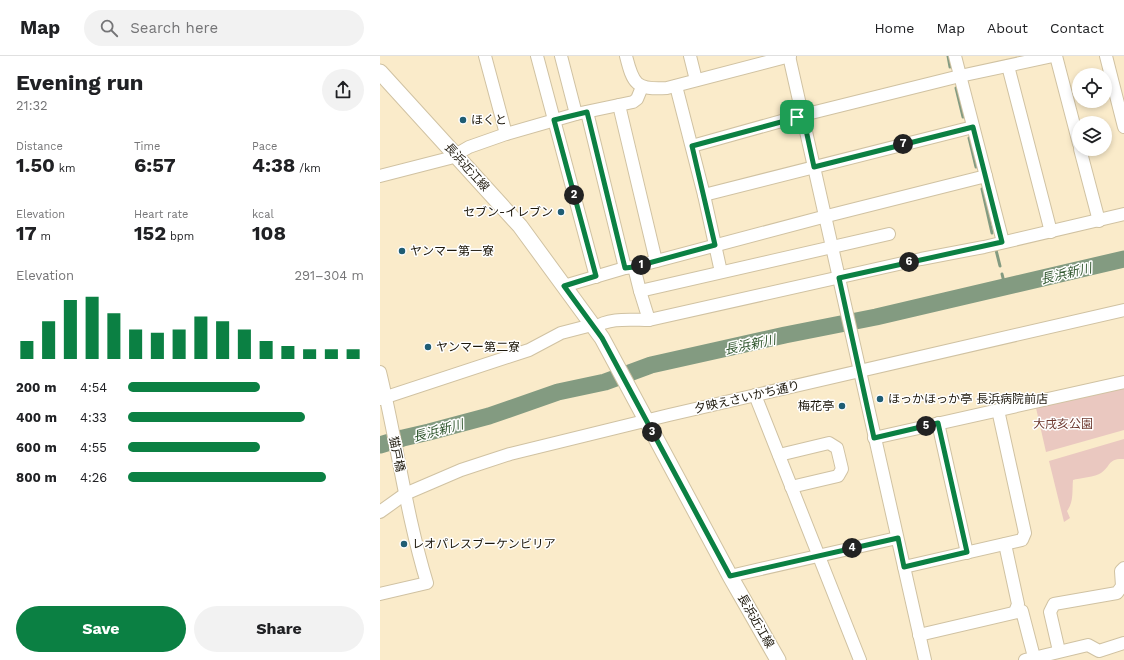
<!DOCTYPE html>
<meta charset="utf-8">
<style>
:root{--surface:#fff;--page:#f2f2f2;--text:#202124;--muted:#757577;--line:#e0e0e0;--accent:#0b8043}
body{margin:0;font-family:"Work Sans","Noto Sans JP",sans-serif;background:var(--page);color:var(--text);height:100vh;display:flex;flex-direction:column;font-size:15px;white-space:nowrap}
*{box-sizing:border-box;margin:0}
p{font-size:13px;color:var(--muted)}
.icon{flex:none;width:22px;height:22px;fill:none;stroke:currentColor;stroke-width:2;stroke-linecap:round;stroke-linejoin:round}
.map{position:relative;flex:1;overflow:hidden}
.sheet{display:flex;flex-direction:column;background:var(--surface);width:380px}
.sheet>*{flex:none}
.fabs{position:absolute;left:692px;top:12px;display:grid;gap:8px}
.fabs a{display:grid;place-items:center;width:40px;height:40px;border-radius:50%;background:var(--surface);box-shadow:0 2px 6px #0003;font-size:20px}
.pin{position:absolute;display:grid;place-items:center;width:34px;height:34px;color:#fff;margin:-17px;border-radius:8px;box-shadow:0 2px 6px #0006}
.km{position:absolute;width:20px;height:20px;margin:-10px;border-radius:50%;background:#222;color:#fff;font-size:11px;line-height:20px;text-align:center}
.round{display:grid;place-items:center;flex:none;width:42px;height:42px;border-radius:21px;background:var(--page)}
.head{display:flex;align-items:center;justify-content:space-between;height:68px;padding:0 16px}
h1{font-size:22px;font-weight:700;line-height:30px}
.metrics{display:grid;grid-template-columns:repeat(3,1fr);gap:6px;height:68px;padding:4px 16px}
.metrics div{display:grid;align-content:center}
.metrics b{font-size:20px;font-weight:700}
.metrics small{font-size:11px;font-weight:400}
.metrics p{font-size:11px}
.chart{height:112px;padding:8px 16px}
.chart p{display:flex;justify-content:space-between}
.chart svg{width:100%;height:72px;margin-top:4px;stroke:var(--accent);stroke-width:6}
.button{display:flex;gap:8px;margin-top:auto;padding:8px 16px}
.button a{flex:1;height:46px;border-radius:24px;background:var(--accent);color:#fff;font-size:16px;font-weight:700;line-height:46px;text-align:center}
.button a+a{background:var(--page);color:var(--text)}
ul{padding:0 16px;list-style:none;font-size:13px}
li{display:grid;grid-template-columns:64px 48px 1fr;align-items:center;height:30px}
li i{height:10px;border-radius:5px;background:var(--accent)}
header{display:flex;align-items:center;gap:24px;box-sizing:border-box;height:56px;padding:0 20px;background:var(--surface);border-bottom:1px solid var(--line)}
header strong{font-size:19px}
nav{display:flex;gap:22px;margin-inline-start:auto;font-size:14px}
.search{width:280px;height:36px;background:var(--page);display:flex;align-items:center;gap:10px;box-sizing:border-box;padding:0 14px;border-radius:22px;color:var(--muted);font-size:15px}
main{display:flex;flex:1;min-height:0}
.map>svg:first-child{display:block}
</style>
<header>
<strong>Map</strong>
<div class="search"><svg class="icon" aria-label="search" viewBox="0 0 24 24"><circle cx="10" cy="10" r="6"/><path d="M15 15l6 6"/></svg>Search here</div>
<nav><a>Home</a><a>Map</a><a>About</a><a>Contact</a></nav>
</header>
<main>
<section class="sheet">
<div class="head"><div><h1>Evening run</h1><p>21:32</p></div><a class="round"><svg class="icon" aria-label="share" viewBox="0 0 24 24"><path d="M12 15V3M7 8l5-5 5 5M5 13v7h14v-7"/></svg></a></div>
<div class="metrics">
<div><p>Distance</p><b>1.50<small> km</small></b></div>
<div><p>Time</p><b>6:57</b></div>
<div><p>Pace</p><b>4:38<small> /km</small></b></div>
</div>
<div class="metrics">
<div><p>Elevation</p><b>17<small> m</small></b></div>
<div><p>Heart rate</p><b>152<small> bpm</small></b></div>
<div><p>kcal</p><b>108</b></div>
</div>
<div class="chart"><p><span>Elevation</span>291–304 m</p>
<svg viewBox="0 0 160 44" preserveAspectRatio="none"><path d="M5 44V33M15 44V21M25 44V8M35 44V6M45 44V16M55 44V26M65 44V28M75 44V26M85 44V18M95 44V21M105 44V26M115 44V33M125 44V36M135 44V38M145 44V38M155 44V38"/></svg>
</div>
<ul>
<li><b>200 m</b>4:54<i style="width:56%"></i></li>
<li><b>400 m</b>4:33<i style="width:75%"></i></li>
<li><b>600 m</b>4:55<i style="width:56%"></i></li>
<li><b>800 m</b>4:26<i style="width:84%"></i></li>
</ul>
<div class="button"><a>Save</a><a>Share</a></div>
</section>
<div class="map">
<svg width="744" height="604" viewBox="0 0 744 604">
<rect width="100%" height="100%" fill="#faebca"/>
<!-- green -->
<g fill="#eac8c0">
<polygon points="744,332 744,374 666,396 656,352"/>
<path d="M744,383v20c-16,-1 -13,7 -23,14 -5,4 -22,5 -28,7 -1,10 1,22 -6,31l3,7 -6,4 -15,-61z"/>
</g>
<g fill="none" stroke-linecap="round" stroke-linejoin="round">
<!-- stream -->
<g stroke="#839b81" stroke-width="3">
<polyline points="568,0 570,11"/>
<polyline points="576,32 583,61"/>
<polyline points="589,82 596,111"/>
<polyline points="602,133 612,177"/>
<polyline points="616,194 620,210"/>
<polyline points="622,218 625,230"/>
</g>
<!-- river -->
<polyline stroke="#839b81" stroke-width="17" points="0,389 23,382 49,376 109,360 178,336 225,326 271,309 405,279 496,261 744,203"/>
<!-- minor casing -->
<g stroke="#d0c2a2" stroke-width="14">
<g id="minor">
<polyline points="105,0 126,78"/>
<polyline points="157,0 216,221"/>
<polyline points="181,0 196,58"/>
<path d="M246,0c7,28 10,34 41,32l123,-32"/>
<polyline points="310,0 316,24"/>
<polyline points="409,0 545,604"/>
<polyline points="575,0 623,186"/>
<polyline points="676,0 699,88"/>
<polyline points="726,0 744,71"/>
<polyline points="628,10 671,176"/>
<polyline points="296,30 324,139 341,216"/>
<polyline points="239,49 276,205"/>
<polyline points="207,56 245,212"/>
<polyline points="312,90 423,59 580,20 673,0"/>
<polyline points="700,93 719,165"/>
<polyline points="0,120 70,102 89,91 126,78 196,58 253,46 257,43 262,31"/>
<polyline points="324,139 593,71"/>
<polyline points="254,211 260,235 269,264"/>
<polyline points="184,230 245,212 254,211 439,162 606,120"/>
<polyline points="260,235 509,178"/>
<path d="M214,272c15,-11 37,-8 55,-8l272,-61 63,-12 140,-33"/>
<path d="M0,316c17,70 26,142 47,211l-47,11"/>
<polyline points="375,339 480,604"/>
<polyline points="0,343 149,294 181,277 212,269"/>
<polyline points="558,367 587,497"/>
<polyline points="494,382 744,326"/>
<polyline points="399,399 449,387 457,392 462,413 458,420 411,431"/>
<polyline points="0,456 25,438 81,414 130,398 289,359 744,254"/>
<polyline points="625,488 638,548 635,556"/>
<polyline points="524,511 642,484 645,477 618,354"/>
<polyline points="350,520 517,482"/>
<polyline points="539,579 642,555 654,601"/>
<polyline points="679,595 670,556 674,548 737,537 742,530 741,515 744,512"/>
<polyline points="645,604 708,589 719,595 744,587"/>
</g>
</g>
<!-- major casing -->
<g stroke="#d0c2a2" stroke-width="17">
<polyline id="major" points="0,16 140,170 222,282 350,520 398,604"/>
</g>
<!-- minor -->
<use href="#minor" stroke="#fff" stroke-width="12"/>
<!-- major -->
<use href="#major" stroke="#fff" stroke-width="15"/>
</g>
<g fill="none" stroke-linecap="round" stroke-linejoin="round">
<!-- route casing -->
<g stroke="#fff" stroke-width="8">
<polygon id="route" points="207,56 245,212 254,211 335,189 312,90 423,60 434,111 593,71 622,186 459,222 494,382 558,367 587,496 524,511 518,482 350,520 222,282 184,230 216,220 174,64"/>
</g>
<!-- route -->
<use href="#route" stroke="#0b8043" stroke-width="5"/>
</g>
<!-- markers -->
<g fill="#1f5d74" stroke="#fff" stroke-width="1.5">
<circle cx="83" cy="64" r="4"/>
<circle cx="181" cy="156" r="4"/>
<circle cx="22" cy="195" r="4"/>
<circle cx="48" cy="291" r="4"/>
<circle cx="500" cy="343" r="4"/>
<circle cx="462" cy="350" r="4"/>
<circle cx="24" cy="488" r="4"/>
</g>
<g text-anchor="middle" stroke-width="3" stroke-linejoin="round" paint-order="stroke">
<!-- poi labels -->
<g font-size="12" fill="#1d180c" stroke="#fff" text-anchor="start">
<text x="91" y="68">ほくと</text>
<text x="173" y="160" text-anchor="end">セブン-イレブン</text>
<text x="30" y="199">ヤンマー第一寮</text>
<text x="56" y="295">ヤンマー第二寮</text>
<text x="508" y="347">ほっかほっか亭 長浜病院前店</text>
<text x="454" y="354" text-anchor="end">梅花亭</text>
<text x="32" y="492">レオパレスブーケンビリア</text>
</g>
<!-- street labels -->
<g font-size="12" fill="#1d180c" stroke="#fff">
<text transform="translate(87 111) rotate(48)" y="4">長浜近江線</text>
<text transform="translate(367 341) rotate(-13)" y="4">夕映えさいかち通り</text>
<text transform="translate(17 398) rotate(78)" y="4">猫戸橋</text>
<text transform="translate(376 565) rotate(60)" y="4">長浜近江線</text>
</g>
<!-- park labels -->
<g font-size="12" fill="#6d382e" stroke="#fff">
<text x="683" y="372">大戌亥公園</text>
</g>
<!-- water labels -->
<g font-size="13" font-style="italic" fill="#345a32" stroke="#fff">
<text transform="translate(686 217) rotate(-13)" y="5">長浜新川</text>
<text transform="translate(370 288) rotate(-12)" y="5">長浜新川</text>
<text transform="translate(58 374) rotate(-15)" y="5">長浜新川</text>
</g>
</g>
</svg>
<div class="fabs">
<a><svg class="icon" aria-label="locate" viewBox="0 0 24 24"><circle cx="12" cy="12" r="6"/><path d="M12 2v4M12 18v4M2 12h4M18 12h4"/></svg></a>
<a><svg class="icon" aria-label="layers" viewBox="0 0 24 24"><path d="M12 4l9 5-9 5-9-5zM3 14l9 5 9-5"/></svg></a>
</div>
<div class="pin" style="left:417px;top:61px;background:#1e9e55"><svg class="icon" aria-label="arrive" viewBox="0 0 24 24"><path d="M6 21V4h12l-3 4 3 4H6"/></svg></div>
<b class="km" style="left:261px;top:209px">1</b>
<b class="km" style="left:194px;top:139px">2</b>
<b class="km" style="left:272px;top:376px">3</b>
<b class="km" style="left:472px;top:492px">4</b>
<b class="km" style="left:546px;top:370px">5</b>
<b class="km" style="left:529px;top:206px">6</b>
<b class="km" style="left:523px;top:88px">7</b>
</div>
</main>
